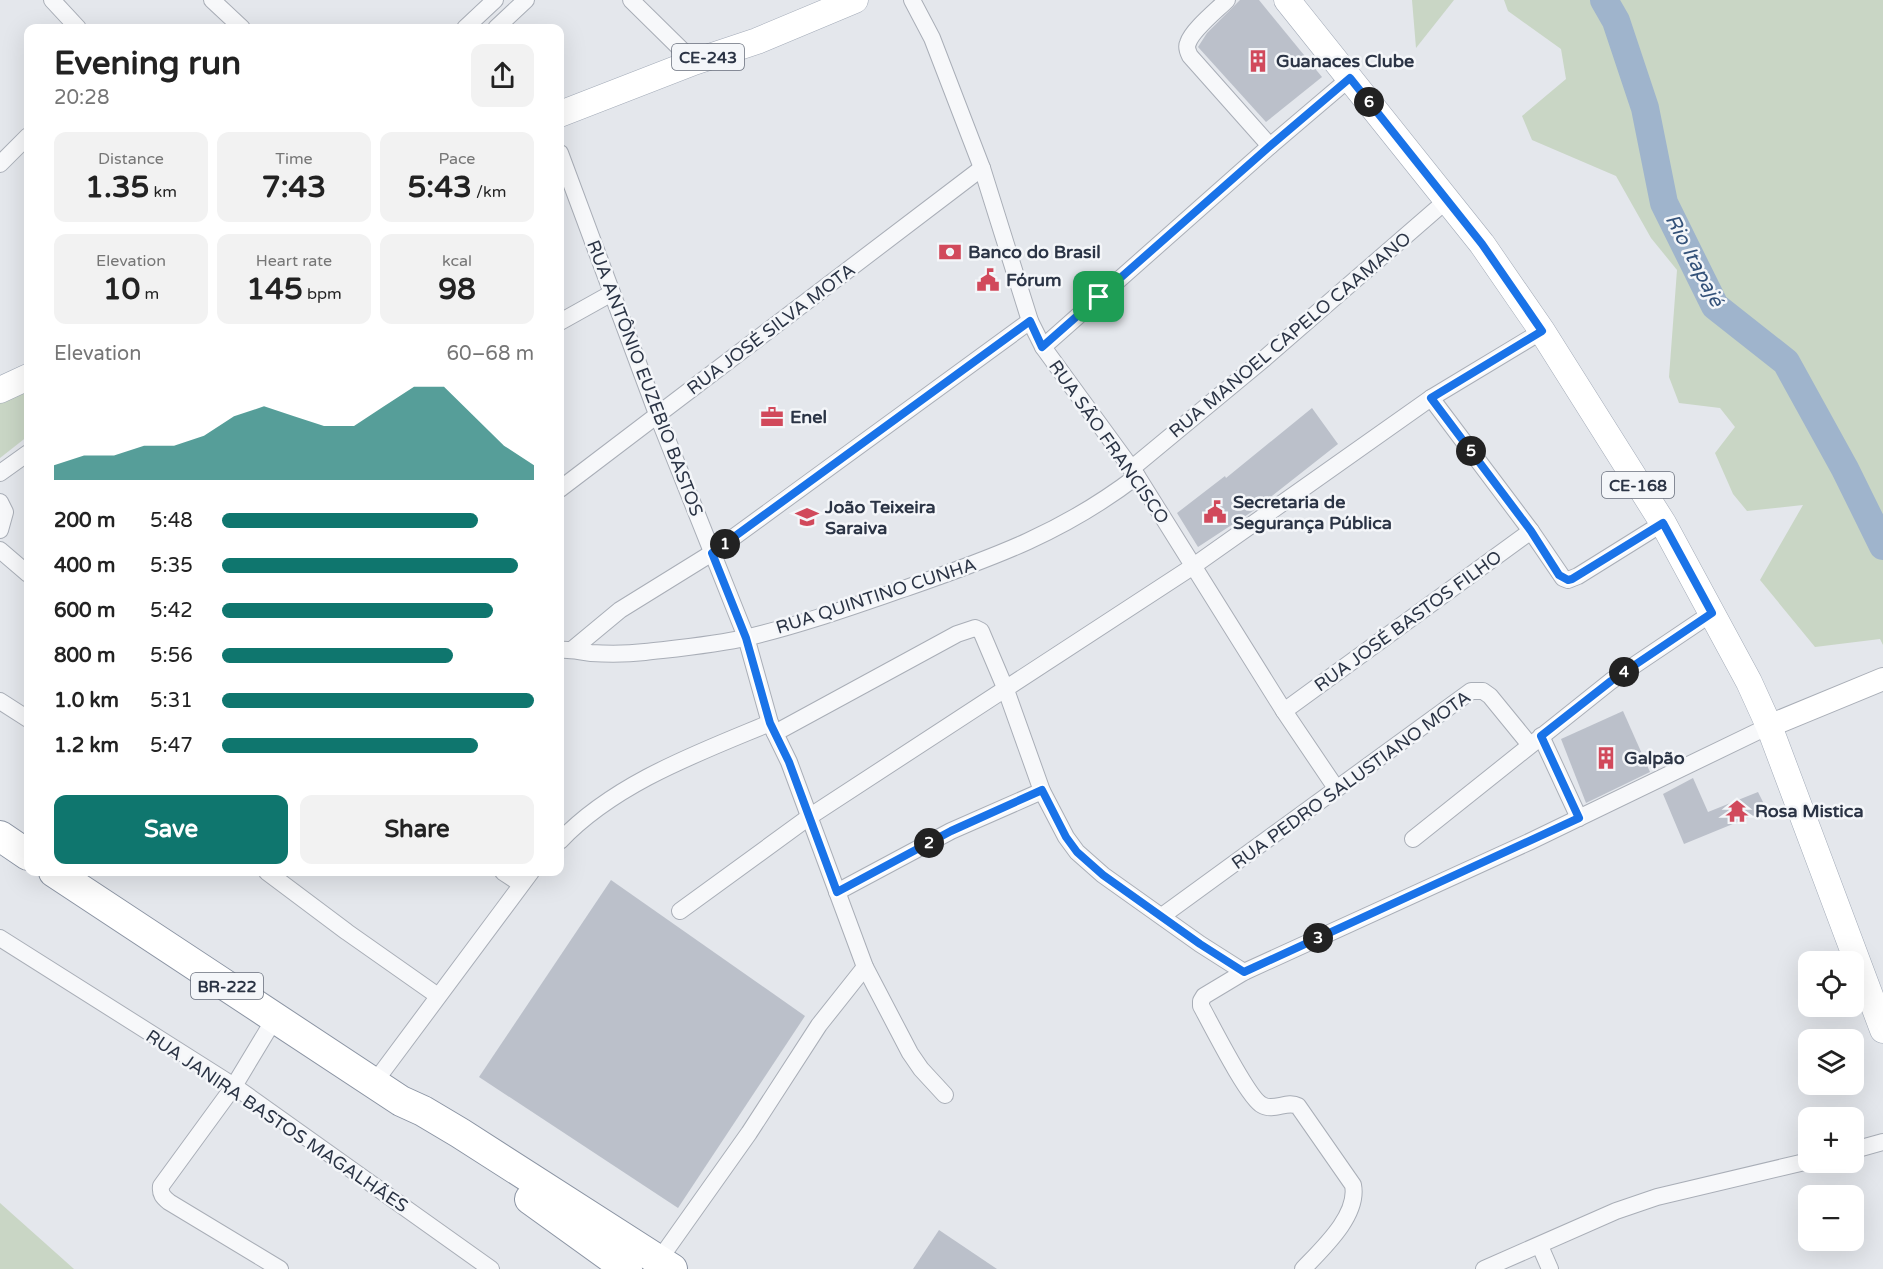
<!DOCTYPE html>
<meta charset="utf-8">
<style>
:root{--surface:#fff;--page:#f2f2f2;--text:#222;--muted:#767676;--accent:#0f766e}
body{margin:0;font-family:"Varela Round",sans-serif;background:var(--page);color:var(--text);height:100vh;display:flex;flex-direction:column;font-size:22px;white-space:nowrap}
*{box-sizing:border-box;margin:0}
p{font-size:20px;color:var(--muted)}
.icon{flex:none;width:33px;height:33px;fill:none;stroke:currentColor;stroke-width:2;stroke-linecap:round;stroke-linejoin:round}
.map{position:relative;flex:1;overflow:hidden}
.drawer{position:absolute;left:24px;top:24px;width:540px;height:852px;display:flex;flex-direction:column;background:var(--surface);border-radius:12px;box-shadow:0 6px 24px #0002}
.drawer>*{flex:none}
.controls{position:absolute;left:1798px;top:951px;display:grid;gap:12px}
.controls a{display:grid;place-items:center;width:66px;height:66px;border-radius:12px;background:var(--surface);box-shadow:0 6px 24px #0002;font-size:30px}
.pin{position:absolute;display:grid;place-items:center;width:51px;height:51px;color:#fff;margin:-26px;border-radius:12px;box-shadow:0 3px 9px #0006}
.km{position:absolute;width:30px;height:30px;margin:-15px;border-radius:50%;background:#222;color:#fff;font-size:16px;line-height:30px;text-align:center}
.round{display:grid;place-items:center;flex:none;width:63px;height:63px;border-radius:12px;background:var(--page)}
.head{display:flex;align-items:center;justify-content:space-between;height:102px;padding:0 30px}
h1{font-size:33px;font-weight:800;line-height:45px}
.stats{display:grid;grid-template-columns:repeat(3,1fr);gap:9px;height:102px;padding:6px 30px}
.stats div{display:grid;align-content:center;border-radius:12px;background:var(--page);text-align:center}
.stats b{font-size:30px;font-weight:800}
.stats small{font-size:16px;font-weight:400}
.stats p{font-size:16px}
.chart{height:168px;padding:12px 30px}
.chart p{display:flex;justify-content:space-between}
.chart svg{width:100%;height:108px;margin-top:6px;fill:var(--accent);opacity:.7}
.cta{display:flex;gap:12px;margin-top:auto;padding:12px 30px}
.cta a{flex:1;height:69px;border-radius:12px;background:var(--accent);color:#fff;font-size:24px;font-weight:800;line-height:69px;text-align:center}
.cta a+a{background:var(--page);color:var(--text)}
ul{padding:0 30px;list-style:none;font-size:20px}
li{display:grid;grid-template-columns:96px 72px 1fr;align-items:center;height:45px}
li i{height:15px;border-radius:8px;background:var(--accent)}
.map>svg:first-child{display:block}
</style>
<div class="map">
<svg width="1883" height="1269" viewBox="0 0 1883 1269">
<rect width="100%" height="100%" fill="#e4e7ec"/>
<!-- green -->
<g fill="#c9d6c5">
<polygon points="1412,0 1454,0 1416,48"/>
<polygon points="1504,0 1883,0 1883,645 1880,639 1815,647 1760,580 1803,505 1747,511 1733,494 1715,453 1735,427 1720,408 1679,403 1669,377 1677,270 1651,238 1616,176 1532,140 1522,116 1566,79 1561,49 1508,11"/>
<polygon points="28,388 28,436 0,458 0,400"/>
<polygon points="0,1203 74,1269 0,1269"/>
</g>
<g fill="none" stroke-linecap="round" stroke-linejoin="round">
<!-- river -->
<polyline stroke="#9fb4cc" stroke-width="28" points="1604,0 1616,21 1645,108 1664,203 1715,306 1786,362 1845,469 1883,546"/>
</g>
<!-- building -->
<g fill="#bbc0ca">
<polygon points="1240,0 1259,0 1322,77 1266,122 1198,47 1207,33"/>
<polygon points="1312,408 1338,444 1253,511 1198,547 1177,513 1225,476 1226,478"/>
<polygon points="1623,711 1650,772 1586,803 1561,739"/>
<polygon points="1693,778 1708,812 1758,792 1767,810 1684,844 1663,794"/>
<polygon points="611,880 805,1016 678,1208 479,1077"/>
<polygon points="939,1230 997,1269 913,1269"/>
</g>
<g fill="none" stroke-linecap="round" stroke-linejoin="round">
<!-- street casing -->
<g stroke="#a9aeb7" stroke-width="18">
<g id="street">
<polyline points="52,0 78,28"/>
<polyline points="212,0 242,28"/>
<polyline points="631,0 694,62"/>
<polyline points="912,0 932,38 982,168 1030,321 1043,347 1137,476 1284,711 1336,788"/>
<path d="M1227,0c-10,10 -35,30 -39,43 -2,4 0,9 2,13l80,90"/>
<polyline points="465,28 495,0"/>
<polyline points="496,28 526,0"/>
<polyline points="560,153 657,414 746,637 770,723 789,762 865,967 910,1053 921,1069 945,1095"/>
<polyline points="0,164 28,136"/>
<polyline points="560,322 612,293"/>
<polyline points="1043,347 1270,146 1350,78"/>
<polyline points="1431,398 1531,531 1563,578 1568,580 1578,576 1663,523"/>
<polyline points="1131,469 1265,358 1447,200"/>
<polyline points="0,473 28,453"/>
<polyline points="560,489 982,168"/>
<polyline points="0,502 5,512 0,530"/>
<polyline points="0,550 28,574"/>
<polyline points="573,649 620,610 712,553 1030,321"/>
<path d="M560,650c11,-1 20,2 31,3 18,1 36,1 54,-1 35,-4 70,-7 104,-15 55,-13 107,-32 160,-50 86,-30 155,-55 228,-111"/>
<polyline points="0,701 28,719"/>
<polyline points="1284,711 1531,531"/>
<polyline points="775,733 957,634 975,628 981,631 1006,690 1042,791 1066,837 1077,852 1103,875 1200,944 1244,972"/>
<polyline points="1541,736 1579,818"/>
<polyline points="1413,839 1611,681 1712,613"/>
<path d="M560,841c55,-58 138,-88 210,-118"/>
<polyline points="267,872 347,932 438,996"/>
<polyline points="503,872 521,884"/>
<polyline points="837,892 951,831 1042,791"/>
<polyline points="680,911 809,817 1192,567 1431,398 1542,331"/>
<polyline points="1162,916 1471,691 1483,691 1490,696 1530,745"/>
<polyline points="0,938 234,1086 491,1269"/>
<path d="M275,1018l-41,68 -73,100c-1,8 2,11 8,16l111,67"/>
<polyline points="374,1083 531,872"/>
<polyline points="1854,1150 1883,1142"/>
<polyline points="1540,1246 1550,1269"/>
<polyline points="659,1260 749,1133 819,1025 865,967"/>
<path d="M1303,1269c20,-21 56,-54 50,-84l-55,-79c-11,-6 -24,6 -36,-1 -14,-7 -51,-81 -61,-99v-5l3,-5 40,-24 287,-131 238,-115"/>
<polyline points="1484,1269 1616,1211 1657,1197 1809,1161"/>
</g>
</g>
<!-- secondary casing -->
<g stroke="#a9aeb7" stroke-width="24">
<polyline id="secondary" points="1769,726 1883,679"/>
</g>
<!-- primary casing -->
<g stroke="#a3abb8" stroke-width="27">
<g id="primary">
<polyline points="1287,0 1482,244 1542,331 1663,523 1749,682 1769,726 1883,1030"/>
<polyline points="560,114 694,62 757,41 855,0"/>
<polyline points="0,390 28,377"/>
</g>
</g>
<!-- highway casing -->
<g stroke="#8b94a3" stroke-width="32">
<g id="highway">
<polyline points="0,836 28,855"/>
<polyline points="54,872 401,1101 423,1111 460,1133 672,1269"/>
<polyline points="530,1199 627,1269"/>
</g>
</g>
<!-- street -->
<use href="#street" stroke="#f7f8fa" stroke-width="16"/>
<!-- secondary -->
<use href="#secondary" stroke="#fff" stroke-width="22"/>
<!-- primary -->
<use href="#primary" stroke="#fff" stroke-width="26"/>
<!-- highway -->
<use href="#highway" stroke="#fff" stroke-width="30"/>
</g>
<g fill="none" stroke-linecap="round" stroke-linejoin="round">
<!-- route casing -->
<g stroke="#fff" stroke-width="12">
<polygon id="route" points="1350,78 1482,244 1542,331 1431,398 1531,531 1559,575 1568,580 1572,579 1663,523 1712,613 1611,681 1541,736 1579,818 1244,972 1200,944 1103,875 1077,852 1066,837 1042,790 951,831 837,892 789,762 770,723 746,638 712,553 1030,321 1042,347 1270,146"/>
</g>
<!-- route -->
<use href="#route" stroke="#1a73e8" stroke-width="8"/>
</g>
<!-- icons -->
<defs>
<g id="building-bare" transform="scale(1.8)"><path d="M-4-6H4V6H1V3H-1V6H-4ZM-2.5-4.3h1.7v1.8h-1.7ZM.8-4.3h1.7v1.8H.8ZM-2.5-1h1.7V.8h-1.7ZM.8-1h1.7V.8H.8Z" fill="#d1495b" stroke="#f4f6f9" stroke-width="2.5" paint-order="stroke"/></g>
<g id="bank-bare" transform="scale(1.8)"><path d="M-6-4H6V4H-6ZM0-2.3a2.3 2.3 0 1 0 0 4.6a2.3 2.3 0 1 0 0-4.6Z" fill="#d1495b" stroke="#f4f6f9" stroke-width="2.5" paint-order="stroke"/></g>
<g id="civic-bare" transform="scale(1.8)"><path d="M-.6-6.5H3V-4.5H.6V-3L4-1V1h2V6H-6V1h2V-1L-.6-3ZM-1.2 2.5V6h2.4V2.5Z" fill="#d1495b" stroke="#f4f6f9" stroke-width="2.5" paint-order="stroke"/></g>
<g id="office-bare" transform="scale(1.8)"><path d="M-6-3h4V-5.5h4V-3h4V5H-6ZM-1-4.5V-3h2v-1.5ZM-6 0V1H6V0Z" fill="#d1495b" stroke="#f4f6f9" stroke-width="2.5" paint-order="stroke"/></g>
<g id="school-bare" transform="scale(1.8)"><path d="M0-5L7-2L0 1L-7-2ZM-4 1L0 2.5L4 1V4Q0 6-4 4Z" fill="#d1495b" stroke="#f4f6f9" stroke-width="2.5" paint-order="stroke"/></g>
<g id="temple-bare" transform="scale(1.8)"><path d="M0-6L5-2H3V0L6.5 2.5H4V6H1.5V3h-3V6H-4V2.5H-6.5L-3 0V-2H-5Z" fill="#d1495b" stroke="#f4f6f9" stroke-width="2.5" paint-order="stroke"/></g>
</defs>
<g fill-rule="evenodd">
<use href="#building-bare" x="1258" y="61"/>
<use href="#bank-bare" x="950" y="252"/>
<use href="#civic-bare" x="988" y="280"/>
<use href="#office-bare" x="772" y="417"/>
<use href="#civic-bare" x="1215" y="512"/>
<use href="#school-bare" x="807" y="517"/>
<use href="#building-bare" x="1606" y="758"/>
<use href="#temple-bare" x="1737" y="811"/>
</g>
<g text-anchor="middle" stroke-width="5" stroke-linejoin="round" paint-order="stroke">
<!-- shield labels -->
<g fill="#f4f6f9" stroke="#676e7b" stroke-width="1.5">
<rect x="672" y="44" width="72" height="26" rx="4.5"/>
<rect x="1602" y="472" width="72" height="26" rx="4.5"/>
<rect x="191" y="973" width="72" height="26" rx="4.5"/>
</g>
<g font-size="16" font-weight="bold" fill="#2b3445">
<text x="708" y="63">CE-243</text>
<text x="1638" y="491">CE-168</text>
<text x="227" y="992">BR-222</text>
</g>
<!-- poi labels -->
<g font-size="18" font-weight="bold" fill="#2b3445" stroke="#f4f6f9" text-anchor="start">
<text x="1276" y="67">Guanaces Clube</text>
<text x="968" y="258">Banco do Brasil</text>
<text x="1006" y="286">Fórum</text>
<text x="790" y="423">Enel</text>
<text x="1233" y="508">Secretaria de<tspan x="1233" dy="21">Segurança Pública</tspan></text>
<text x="825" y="513">João Teixeira<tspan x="825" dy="21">Saraiva</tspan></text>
<text x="1624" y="764">Galpão</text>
<text x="1755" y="817">Rosa Mistica</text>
</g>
<!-- street labels -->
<g font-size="18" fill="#2b3445" stroke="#f4f6f9">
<text transform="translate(771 329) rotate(-37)" y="6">RUA JOSÉ SILVA MOTA</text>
<text transform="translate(1290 335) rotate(-40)" y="6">RUA MANOEL CAPELO CAAMANO</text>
<text transform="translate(645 378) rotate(69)" y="6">RUA ANTÔNIO EUZEBIO BASTOS</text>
<text transform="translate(1109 442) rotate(55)" y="6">RUA SÃO FRANCISCO</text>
<text transform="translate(876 596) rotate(-18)" y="6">RUA QUINTINO CUNHA</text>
<text transform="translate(1408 621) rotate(-36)" y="6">RUA JOSÉ BASTOS FILHO</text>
<text transform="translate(1351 780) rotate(-36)" y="6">RUA PEDRO SALUSTIANO MOTA</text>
<text transform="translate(277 1121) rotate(34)" y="6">RUA JANIRA BASTOS MAGALHÃES</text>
</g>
<!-- water labels -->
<g font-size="20" font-style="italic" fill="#34527a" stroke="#f4f6f9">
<text transform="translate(1695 260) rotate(62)" y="7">Rio Itapajé</text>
</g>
</g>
</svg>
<div class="controls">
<a><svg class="icon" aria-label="locate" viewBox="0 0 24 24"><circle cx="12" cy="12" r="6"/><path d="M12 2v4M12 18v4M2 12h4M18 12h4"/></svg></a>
<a><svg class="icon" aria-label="layers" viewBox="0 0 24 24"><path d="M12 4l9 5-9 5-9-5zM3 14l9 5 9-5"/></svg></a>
<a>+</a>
<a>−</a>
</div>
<div class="pin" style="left:1099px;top:297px;background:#1e9e55"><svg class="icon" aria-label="arrive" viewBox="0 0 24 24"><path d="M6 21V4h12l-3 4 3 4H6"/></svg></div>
<b class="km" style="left:725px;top:544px">1</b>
<b class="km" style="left:929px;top:843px">2</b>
<b class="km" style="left:1318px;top:938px">3</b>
<b class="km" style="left:1624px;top:672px">4</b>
<b class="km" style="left:1471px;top:451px">5</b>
<b class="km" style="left:1369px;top:102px">6</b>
<section class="drawer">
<div class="head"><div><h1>Evening run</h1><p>20:28</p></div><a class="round"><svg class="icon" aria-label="share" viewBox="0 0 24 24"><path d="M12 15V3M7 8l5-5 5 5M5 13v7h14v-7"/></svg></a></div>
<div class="stats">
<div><p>Distance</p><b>1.35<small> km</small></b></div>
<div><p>Time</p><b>7:43</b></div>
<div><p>Pace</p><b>5:43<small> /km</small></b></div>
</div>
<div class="stats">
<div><p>Elevation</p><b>10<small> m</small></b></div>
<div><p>Heart rate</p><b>145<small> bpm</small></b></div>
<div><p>kcal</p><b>98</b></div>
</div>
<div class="chart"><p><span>Elevation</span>60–68 m</p>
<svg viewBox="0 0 160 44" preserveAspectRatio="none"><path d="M0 44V38L10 34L20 34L30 30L40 30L50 26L60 18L70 14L80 18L90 22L100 22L110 14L120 6L130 6L140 18L150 30L160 38V44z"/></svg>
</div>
<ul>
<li><b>200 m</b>5:48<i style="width:82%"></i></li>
<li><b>400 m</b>5:35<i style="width:95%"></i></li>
<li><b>600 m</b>5:42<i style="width:87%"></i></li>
<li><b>800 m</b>5:56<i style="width:74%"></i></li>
<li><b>1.0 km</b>5:31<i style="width:100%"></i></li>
<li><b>1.2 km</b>5:47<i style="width:82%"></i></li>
</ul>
<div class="cta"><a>Save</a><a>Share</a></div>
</section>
</div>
